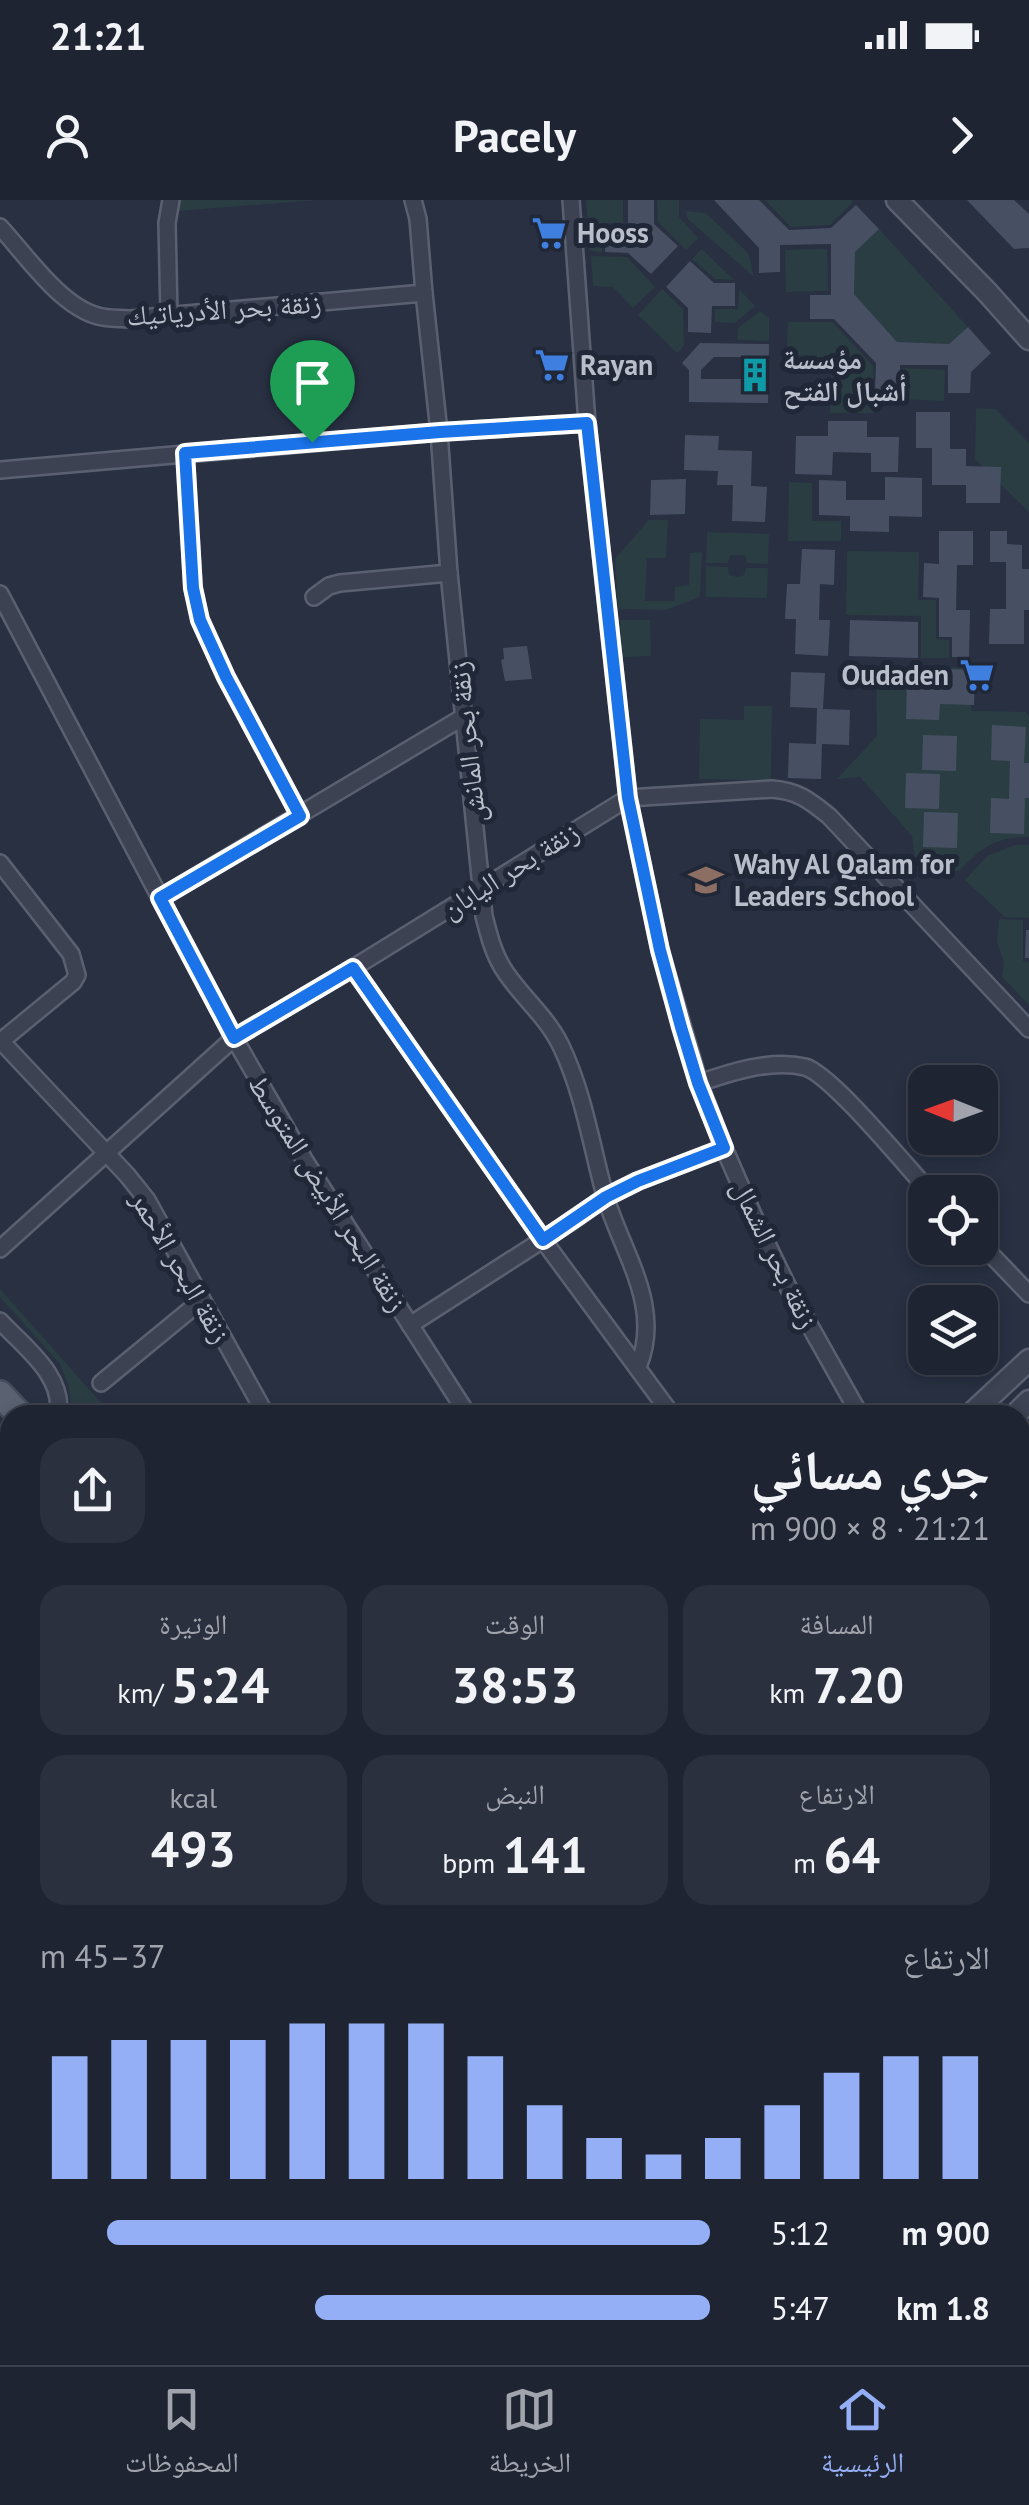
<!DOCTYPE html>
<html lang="ar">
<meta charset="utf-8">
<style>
:root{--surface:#1e2432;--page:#2b303e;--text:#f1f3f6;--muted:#a1a4ac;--line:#3c414d;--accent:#94aff5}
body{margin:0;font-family:"PT Sans","Noto Naskh Arabic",sans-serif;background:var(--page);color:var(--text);direction:rtl;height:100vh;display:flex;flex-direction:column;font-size:38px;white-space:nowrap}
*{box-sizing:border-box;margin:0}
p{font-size:32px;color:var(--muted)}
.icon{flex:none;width:55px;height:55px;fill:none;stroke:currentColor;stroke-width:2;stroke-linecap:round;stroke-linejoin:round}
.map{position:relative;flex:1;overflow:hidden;direction:ltr}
.drawer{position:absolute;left:0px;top:1205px;width:1030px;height:960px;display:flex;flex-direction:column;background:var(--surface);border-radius:30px 30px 0 0;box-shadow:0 5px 15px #0003,0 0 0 2px var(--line);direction:rtl}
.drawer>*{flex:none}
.needle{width:65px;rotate:271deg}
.buttons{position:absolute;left:908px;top:865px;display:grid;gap:20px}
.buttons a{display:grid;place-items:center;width:90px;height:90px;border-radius:20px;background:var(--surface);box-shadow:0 5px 15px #0003,0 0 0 2px var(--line);font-size:50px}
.pin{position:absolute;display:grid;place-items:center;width:85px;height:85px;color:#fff;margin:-102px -42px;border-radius:50% 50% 50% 0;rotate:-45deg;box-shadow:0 0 10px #0007}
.pin .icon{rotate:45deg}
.round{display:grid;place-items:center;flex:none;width:105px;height:105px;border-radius:30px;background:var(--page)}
.overview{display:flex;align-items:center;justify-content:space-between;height:170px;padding:0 40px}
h1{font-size:55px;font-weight:800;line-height:75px}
.stats{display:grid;grid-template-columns:repeat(3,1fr);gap:15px;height:170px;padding:10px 40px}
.stats div{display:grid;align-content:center;border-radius:25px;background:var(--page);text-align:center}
.stats b{font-size:50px;font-weight:800}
.stats small{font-size:28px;font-weight:400}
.stats p{font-size:28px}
.chart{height:280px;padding:20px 40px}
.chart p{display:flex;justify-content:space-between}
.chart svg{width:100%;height:180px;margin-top:10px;stroke:var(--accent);stroke-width:6}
ul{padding:0 40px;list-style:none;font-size:32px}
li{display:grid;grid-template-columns:160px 120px 1fr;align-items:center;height:75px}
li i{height:25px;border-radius:12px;background:var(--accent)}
.status{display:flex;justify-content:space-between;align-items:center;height:70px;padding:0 50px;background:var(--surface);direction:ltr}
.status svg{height:28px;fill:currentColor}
header{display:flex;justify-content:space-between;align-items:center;height:130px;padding:0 40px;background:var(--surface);font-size:45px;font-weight:800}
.menu{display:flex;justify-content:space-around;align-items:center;height:140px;border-top:2px solid var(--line);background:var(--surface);font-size:28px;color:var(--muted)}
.menu a{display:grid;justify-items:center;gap:5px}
.menu .active{color:var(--accent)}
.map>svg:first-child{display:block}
</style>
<div class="status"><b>21:21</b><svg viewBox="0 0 49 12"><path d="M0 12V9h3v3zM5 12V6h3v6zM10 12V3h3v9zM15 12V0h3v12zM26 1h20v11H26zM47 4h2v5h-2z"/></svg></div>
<header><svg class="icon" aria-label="forward" viewBox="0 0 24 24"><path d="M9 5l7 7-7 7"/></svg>Pacely<svg class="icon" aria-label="person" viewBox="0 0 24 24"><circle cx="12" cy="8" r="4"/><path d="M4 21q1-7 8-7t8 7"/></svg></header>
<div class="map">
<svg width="1029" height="2165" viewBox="0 0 1029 2165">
<rect width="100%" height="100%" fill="#283042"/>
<!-- green -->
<g fill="#2a3d43">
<polygon points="181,0 318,0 178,11"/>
<polygon points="586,0 623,0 623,23 602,23 602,52 590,51"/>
<polygon points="657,0 679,0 679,17 698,38 686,50 658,22"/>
<polygon points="765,0 851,0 853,2 830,25 791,27"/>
<polygon points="685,11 706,13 748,53 754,77 688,19"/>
<polygon points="879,29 968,127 949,144 897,142 854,94 855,52"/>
<polygon points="702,49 734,80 715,79 692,59"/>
<polygon points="827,49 828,91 786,92 785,50"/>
<polygon points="591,56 627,57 655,87 633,108 613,87 593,86"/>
<polygon points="662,89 683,109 684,146 677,153 638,115"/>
<polygon points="739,89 755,106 735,123 715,122 715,109 738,109"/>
<polygon points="760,111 769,118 769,141 738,140 738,128"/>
<polygon points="788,122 833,122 873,166 873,213 830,213 831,174 816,156 787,155"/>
<polygon points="903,168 945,170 944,201 902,199"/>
<polygon points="976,208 995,209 1029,243 1029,312 975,259"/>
<polygon points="789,282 812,283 812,321 841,321 841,341 788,341"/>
<polygon points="649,320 668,320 666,358 647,358 645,401 674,401 675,387 689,385 690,353 702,352 700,397 666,410 618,409 615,359"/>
<polygon points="707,332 769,334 768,364 747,363 745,355 730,355 728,363 706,363"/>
<polygon points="847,351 919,352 918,400 936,400 936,439 949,440 949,458 921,458 921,416 846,415"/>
<polygon points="706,366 728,367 729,375 737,377 744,375 746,368 768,368 767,398 706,397"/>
<polygon points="620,420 650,420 651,456 623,457"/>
<path d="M972,467l-1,44 55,1 3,5v120c-34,0 -47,10 -70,34l-42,3 -5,-38 -52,-59 -23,2 40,-43 -1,-67z"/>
<polygon points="744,506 772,506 771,580 699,579 700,519 744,520"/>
<polygon points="1015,645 1029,645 1029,718 1005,717 965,680 987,656"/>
<polygon points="999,719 1023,720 1023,761 1029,762 1029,805 1002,777 1004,762 997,742"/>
<polygon points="0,1089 112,1215 72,1215 69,1187 60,1164 0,1097"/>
<polygon points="0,1336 10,1344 10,1530 0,1526"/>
<polygon points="1029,2079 1029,2165 704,2165 700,2155 1020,2155 1020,2080"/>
</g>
<!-- building -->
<g fill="#475063" fill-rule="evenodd">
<polygon points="628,0 654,0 654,24 678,46 651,74 628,53 605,52 606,26 628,26"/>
<polygon points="714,0 759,0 789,30 831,28 856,5 879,29 855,52 854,94 897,142 949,144 968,127 991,153 971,172 970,193 948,193 948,165 900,165 900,190 875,190 876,163 834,119 810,119 810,95 831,95 831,44 780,45 780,72 759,73 759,48"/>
<polygon points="967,0 1014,0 1029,14 1029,48 1014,49"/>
<polygon points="690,61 714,83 735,83 735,106 712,106 711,133 688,132 688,108 666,87"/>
<path d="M700,143l69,1 -1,59 -79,-1v-32l-7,-7zM714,157h28v22h-41v-9z"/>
<polygon points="916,212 950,212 950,249 966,249 966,266 1001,267 1000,303 966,303 966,285 932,285 932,248 916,248"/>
<polygon points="828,221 867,221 867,237 899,237 898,272 871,272 871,253 833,252 832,275 795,274 796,236 828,236"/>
<polygon points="685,235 719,236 718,250 752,251 751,286 767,287 765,322 732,321 733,285 717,285 718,271 684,270"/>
<polygon points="885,277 922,278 922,317 889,316 889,332 850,331 850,316 819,315 819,280 846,281 846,300 885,300"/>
<polygon points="686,279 685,314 650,315 651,280"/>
<polygon points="939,331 973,331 973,365 957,365 956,410 970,410 969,457 952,457 952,437 939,437 939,398 923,397 924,363 939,364"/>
<polygon points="990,331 1007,331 1007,344 1022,345 1022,369 1029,369 1029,410 1024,410 1024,444 989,444 990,409 1006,409 1006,362 990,362"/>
<polygon points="802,349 835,350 834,385 820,384 819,420 830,420 828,456 795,454 796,419 785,419 787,384 800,384"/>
<polygon points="850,420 918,422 918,458 849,456"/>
<polygon points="527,446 532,479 505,481 501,460 504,459 503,448"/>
<polygon points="942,469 975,470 974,505 940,504 939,520 906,519 907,484 941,485"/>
<polygon points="791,472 825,473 823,509 850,510 849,545 822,544 821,579 788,578 789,543 816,544 817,508 790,507"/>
<polygon points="992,525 1026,527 1024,563 1029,563 1029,598 1025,598 1024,634 990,633 991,598 1009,599 1010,561 991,560"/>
<polygon points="923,535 957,536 956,571 922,570"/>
<polygon points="906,573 940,574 939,609 905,608"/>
<polygon points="924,612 958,613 957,648 923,647"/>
<polygon points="1026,730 1029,730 1029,758 1025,758"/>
<polygon points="1020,1752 1029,1765 1029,1808 1020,1795"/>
<polygon points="1020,1811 1029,1824 1022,1830 1029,1839 1029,1880 1020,1866"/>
</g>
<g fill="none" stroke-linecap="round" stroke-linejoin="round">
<!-- minor casing -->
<g stroke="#5a606f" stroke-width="20">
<g id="minor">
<path d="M413,0l5,19 6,74 15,139 10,141 35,343c5,20 10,40 22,57 17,25 41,44 55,73 22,46 30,97 43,146 16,58 60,113 34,175"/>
<polyline points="571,0 587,223 628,598 660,750 699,883 724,948 755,1019 788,1087 860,1215"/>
<path d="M0,27c26,28 60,79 98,89 10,3 22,2 32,3l294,-26"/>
<polyline points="169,115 167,23 171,0"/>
<polyline points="185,253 193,388 200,420 226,477 300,616"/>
<polyline points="0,270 439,232 587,223"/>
<polyline points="0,394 234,838 305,961 468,1215"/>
<polyline points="314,397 329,386 340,383 449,373"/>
<polyline points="0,663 71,754 77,775 73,782 0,842"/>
<polyline points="160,698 465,516"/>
<polyline points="353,768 543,1040 672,1215"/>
<polyline points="1,841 127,975 147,1000 266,1215"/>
<path d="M699,883c33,-11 71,-24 106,-16 26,7 102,100 125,125"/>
<polyline points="980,1043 1029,1094"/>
<path d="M0,1049l234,-211 119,-70 275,-170 144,-9c26,2 37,11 57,27l200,213"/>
<path d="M0,1121c24,26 65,55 58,94"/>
<polyline points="410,1125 575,1019 605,997 638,981 724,948"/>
<polyline points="101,1183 202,1100"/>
<polyline points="1020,1452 1029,1466"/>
<polyline points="1020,1647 1029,1640"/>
<polyline points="1020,1706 1029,1719"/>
<polyline points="1020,1934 1029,1946"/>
<polyline points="0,2017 10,2017"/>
<polyline points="294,2155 304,2165"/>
<polyline points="573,2155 577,2165"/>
<polyline points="525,2165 535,2155"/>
</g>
</g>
<!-- tertiary casing -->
<g stroke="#5a606f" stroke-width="25">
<g id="tertiary">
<polyline points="897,0 987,92 1029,139"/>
<polyline points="970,1215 1029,1160"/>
<polyline points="1015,1215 1029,1201"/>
</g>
</g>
<!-- primary casing -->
<g stroke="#454b5b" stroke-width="30">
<g id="primary">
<polyline points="0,1194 20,1215"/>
<polyline points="0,1240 10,1250"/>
<polyline points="625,2155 630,2165"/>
<polyline points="657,2155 661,2165"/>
</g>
</g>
<!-- minor -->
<use href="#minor" stroke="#3c4251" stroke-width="15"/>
<!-- tertiary -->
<use href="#tertiary" stroke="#3c4251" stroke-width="20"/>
<!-- primary -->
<use href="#primary" stroke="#5a6171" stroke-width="25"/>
</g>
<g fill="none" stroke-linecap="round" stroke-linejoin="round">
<!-- route casing -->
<g stroke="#fff" stroke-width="20">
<polygon id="route" points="587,223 628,598 660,750 681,827 698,883 724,948 638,981 606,997 543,1040 353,768 234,838 160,698 300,616 226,477 200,420 193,388 185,253 440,232"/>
</g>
<!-- route -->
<use href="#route" stroke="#1a73e8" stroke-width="12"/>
</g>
<!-- icons -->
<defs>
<g id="supermarket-bare" transform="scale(2.7)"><path d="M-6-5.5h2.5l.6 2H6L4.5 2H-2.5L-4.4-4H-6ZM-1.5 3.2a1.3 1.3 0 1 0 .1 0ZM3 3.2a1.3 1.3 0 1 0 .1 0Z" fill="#3f7fe0" stroke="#202737" stroke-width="2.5" paint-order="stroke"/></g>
<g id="building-bare" transform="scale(2.7)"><path d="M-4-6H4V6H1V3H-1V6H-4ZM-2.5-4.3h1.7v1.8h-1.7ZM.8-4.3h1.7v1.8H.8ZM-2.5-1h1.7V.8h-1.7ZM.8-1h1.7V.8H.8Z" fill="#0f9aa8" stroke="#202737" stroke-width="2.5" paint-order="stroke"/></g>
<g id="school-bare" transform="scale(2.7)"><path d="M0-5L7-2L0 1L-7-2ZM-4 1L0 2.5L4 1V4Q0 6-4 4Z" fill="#8d6e63" stroke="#202737" stroke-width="2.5" paint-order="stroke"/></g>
</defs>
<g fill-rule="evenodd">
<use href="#supermarket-bare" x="549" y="33"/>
<use href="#supermarket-bare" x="552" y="165"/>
<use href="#building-bare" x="755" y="175"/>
<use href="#supermarket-bare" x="977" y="475"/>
<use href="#school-bare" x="706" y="680"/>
</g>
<g text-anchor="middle" stroke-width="10" stroke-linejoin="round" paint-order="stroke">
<!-- poi labels -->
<g font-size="28" font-weight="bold" fill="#b9becb" stroke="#202737" text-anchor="start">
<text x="577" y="43">Hooss</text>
<text x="783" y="169">مؤسسة<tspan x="783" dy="32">أشبال الفتح</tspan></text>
<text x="580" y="175">Rayan</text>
<text x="949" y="485" text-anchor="end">Oudaden</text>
<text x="734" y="674">Wahy Al Qalam for<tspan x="734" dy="32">Leaders School</tspan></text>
</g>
<!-- street labels -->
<g font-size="28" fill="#b9becb" stroke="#202737">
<text transform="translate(224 109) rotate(-4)" y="10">زنقة بحر الأدرياتيك</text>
<text transform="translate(467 542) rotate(-96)" y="10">زنقة بحر المانش</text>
<text transform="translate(510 670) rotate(-32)" y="10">زنقة بحر اليابان</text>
<text transform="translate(328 993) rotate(58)" y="10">زنقة البحر الأبيض المتوسط</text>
<text transform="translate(775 1054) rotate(64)" y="10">زنقة بحر الشمال</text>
<text transform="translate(181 1067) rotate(60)" y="10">زنقة البحر الأحمر</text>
</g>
</g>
</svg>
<div class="buttons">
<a><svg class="needle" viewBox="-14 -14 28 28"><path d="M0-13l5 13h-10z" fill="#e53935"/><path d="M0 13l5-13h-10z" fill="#a1a4ac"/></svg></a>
<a><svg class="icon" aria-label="locate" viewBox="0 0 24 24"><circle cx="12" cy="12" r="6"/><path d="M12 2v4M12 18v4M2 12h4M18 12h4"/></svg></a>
<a><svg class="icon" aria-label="layers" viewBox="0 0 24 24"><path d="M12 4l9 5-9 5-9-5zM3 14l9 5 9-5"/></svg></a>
</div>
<div class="pin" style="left:312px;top:242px;background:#1e9e55"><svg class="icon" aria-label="arrive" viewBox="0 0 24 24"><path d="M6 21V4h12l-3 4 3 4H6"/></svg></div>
<section class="drawer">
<div class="overview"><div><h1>جري مسائي</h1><p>21:21 · 8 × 900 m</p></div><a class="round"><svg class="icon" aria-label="share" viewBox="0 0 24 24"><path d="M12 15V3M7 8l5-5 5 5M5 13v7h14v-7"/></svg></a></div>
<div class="stats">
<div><p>المسافة</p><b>7.20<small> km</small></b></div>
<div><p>الوقت</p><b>38:53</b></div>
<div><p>الوتيرة</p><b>5:24<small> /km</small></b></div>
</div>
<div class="stats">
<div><p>الارتفاع</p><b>64<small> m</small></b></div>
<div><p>النبض</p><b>141<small> bpm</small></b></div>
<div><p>kcal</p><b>493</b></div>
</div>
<div class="chart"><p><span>الارتفاع</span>37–45 m</p>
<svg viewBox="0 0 160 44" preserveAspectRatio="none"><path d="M5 44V14M15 44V10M25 44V10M35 44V10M45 44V6M55 44V6M65 44V6M75 44V14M85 44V26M95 44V34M105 44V38M115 44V34M125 44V26M135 44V18M145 44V14M155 44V14"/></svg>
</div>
<ul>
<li><b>900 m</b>5:12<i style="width:90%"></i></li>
<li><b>1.8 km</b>5:47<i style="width:59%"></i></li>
</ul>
</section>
</div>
<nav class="menu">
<a class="active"><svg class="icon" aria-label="home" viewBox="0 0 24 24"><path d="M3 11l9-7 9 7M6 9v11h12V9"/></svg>الرئيسية</a>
<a><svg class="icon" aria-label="map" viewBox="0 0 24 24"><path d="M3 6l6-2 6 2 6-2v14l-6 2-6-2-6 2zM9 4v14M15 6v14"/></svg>الخريطة</a>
<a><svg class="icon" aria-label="saved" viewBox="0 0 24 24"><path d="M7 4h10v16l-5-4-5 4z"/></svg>المحفوظات</a>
</nav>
